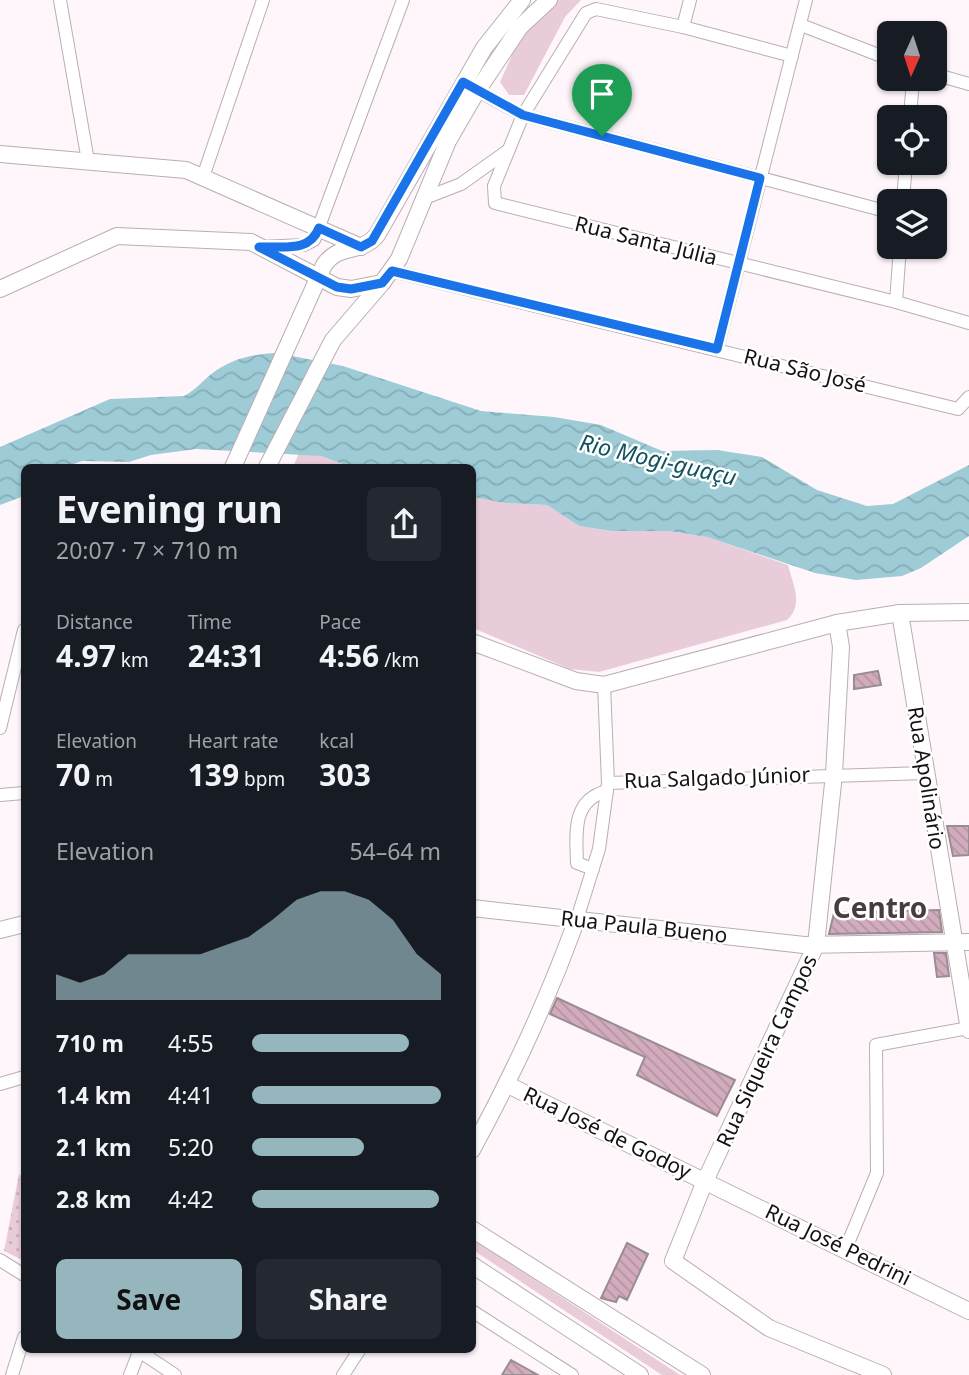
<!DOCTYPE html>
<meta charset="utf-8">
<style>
:root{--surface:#171b24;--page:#242831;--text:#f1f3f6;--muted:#9ea1a6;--accent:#96b6be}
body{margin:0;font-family:"Noto Sans",sans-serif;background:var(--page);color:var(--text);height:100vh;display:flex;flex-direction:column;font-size:26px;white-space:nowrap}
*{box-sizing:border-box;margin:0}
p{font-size:23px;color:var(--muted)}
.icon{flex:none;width:38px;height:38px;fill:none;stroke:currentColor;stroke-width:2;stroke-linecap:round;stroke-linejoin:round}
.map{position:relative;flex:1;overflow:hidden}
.drawer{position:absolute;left:21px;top:464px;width:455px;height:889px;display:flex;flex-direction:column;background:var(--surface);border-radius:10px;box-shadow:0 2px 5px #0004}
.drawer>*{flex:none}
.needle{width:46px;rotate:183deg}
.tools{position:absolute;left:877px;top:21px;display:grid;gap:14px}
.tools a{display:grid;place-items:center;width:70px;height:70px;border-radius:10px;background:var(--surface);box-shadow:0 2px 5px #0004;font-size:35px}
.pin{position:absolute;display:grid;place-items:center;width:60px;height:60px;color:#fff;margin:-72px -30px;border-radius:50% 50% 50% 0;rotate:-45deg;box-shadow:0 0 7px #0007}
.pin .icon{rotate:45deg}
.round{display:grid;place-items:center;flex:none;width:74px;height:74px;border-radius:10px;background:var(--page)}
.head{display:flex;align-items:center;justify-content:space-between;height:119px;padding:0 35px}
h1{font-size:38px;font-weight:700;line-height:52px}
.stats{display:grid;grid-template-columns:repeat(3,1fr);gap:10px;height:119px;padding:7px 35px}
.stats div{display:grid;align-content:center}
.stats b{font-size:30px;font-weight:700}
.stats small{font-size:19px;font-weight:400}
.stats p{font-size:19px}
.chart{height:196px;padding:14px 35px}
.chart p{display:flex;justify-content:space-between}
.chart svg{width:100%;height:126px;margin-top:7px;fill:var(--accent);opacity:.7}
.cta{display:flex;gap:14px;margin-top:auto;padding:14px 35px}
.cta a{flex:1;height:80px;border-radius:10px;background:var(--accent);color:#111;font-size:28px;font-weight:700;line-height:80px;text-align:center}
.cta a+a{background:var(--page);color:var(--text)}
ul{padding:0 35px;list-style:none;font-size:23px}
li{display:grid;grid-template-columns:112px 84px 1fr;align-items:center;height:52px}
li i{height:18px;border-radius:9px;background:var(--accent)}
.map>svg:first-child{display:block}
</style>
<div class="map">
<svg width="969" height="1375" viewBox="0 0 969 1375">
<defs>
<pattern id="park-dots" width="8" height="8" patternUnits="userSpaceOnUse" patternTransform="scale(1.75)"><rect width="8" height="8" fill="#e9ccd9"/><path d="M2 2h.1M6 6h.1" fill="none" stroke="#c7aeb9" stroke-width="1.8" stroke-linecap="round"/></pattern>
<pattern id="water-waves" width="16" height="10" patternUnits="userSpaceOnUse" patternTransform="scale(1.75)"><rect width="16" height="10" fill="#9dcbd6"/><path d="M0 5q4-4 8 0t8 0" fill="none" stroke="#86adb7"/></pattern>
<pattern id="building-back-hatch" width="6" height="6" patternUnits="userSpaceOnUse" patternTransform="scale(1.75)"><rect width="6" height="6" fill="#d2acbe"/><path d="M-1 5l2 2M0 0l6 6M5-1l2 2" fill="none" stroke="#b493a2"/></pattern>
</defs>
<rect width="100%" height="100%" fill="#fef6fa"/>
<!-- green -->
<g fill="#e9ccd9">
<polygon points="553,0 581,0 565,17 524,95 509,95 500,82 524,28"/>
<polygon points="299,453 321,456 351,467 293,467"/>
<path d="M473,497l31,6 43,2 32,21 32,5h58l38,6 81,28c5,20 16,39 -1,55l-188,52 -29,-3 -97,-41z"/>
<polygon points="472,1239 473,1239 680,1375 662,1375 473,1250"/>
</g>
<!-- park -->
<polygon fill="url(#park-dots)" points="19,1174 24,1178 24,1261 4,1251"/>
<!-- water -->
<path fill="url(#water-waves)" d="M277,353l66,13 138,45 73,6 47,8 61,26 55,-1 45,7 55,33 50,16 26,-2 76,-39v71l-48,32 -19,8 -46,4 -41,-7 -108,-36 -38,-6h-58l-32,-5 -32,-21 -43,-2 -31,-6 -1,-30h-121l-30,-11 -125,-7 -45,6 -22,7 -47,-1 -17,6h-41v29l-24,9v-58l110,-48 74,-3c11,-6 17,-13 26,-21 20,-16 42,-21 67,-22z"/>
<!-- building -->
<g fill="url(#building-back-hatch)" stroke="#998c92" stroke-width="2">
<polygon points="878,671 881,685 854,689 854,675"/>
<polygon points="947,826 969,826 969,855 953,856"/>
<polygon points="939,910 942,932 829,934 834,913"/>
<polygon points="934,953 946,953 949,976 937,977"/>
<polygon points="557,998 735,1080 717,1116 637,1075 645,1057 550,1014"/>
<polygon points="627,1243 648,1254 627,1300 619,1296 616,1302 601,1298"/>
<polygon points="511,1360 538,1375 502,1375"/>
</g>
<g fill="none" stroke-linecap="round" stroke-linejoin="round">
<!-- minor casing -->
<g stroke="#baaeb3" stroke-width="14">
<g id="minor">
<polyline points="60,0 88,161"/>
<polyline points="801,25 889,59"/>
<polyline points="683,27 690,0"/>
<polyline points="792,56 683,27 596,9 586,13 523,115 494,186 495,203 896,302 969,323"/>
<polyline points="934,74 969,84"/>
<polyline points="471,87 523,115 889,212"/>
<polyline points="910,117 913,79"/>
<polyline points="203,177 263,0"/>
<polyline points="425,198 461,184 506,152"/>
<polyline points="903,201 906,163"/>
<polyline points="260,247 304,245 314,240 403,0"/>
<polyline points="392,271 958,409 969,397"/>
<polyline points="896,302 900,247"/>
<polyline points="717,349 806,0"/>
<polyline points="0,728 24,630"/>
<polyline points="608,783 925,773"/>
<polyline points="0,795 24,793"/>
<path d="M593,869l-16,-6c-1,-31 -5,-63 30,-72"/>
<polyline points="577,919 599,849 608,783 604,685"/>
<polyline points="0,1084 24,1077"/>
<polyline points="846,1248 877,1173 876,1045 969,1028"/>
<polyline points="0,1260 24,1275"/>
<polyline points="472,1311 572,1375"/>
<polyline points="136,1349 175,1375"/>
<polyline points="12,1375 24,1337"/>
<polyline points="130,1375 139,1352"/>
<polyline points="343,1375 360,1349"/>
</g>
</g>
<!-- major casing -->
<g stroke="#baaeb3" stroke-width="18">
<g id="major">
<polyline points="0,154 186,170 361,247"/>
<polyline points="0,289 117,236 251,242 337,287 351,289 382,283"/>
<path d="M233,467l91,-202c16,-23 37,-10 53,-30l107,-187 38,-48"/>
<polyline points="267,467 333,340 382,283 399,259 448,141 477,91 520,27 549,0"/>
<polyline points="900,613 969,1030"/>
<polyline points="837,623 841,647 834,774 816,945 705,1181 673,1261 769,1328 883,1375"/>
<polyline points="472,642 576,681 604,685 837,623 900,613 969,612"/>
<polyline points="472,908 804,945 969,942"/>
<polyline points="0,930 24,924"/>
<polyline points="508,1085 969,1311"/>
<path d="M472,1150c41,-75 76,-151 105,-231"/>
<polyline points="472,1229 702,1375"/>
<polyline points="472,1265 640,1375"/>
</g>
</g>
<!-- minor -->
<use href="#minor" stroke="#fff" stroke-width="12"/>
<!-- major -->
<use href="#major" stroke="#fff" stroke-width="16"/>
</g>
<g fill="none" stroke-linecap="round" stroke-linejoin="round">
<!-- route casing -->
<g stroke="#fff" stroke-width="14">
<path id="route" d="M463,82l60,33 237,63 -43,171 -325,-78 -10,12 -31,6 -14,-2 -78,-40c25,-1 50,6 60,-19l42,19 11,-6z"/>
</g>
<!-- route -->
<use href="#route" stroke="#1a73e8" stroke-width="9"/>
</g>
<g text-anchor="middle" stroke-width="5" stroke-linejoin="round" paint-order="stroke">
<!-- street labels -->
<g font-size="21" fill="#161113" stroke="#fff">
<text transform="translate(646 241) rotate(14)" y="7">Rua Santa Júlia</text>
<text transform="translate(805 371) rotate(14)" y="7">Rua São José</text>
<text transform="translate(717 778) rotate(-2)" y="7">Rua Salgado Júnior</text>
<text transform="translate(926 778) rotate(81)" y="7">Rua Apolinário</text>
<text transform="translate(644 927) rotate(6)" y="7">Rua Paula Bueno</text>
<text transform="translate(767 1051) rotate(-65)" y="7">Rua Siqueira Campos</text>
<text transform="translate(607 1133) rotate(26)" y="7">Rua José de Godoy</text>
<text transform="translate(838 1245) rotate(26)" y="7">Rua José Pedrini</text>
</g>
<!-- water labels -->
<g font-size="23" font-style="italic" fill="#12525f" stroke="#fff">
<text transform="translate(658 460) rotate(13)" y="8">Rio Mogi-guaçu</text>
</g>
<!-- district labels -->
<g font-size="28" font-weight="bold" fill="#473c41" stroke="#fff">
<text x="880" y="918">Centro</text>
</g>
</g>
</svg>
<div class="tools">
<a><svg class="needle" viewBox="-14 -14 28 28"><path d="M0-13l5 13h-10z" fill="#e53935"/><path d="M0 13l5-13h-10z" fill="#9ea1a6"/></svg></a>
<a><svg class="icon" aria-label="locate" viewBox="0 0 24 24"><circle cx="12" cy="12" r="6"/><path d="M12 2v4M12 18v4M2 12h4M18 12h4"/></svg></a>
<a><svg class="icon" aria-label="layers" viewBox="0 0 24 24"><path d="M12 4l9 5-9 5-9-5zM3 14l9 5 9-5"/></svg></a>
</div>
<div class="pin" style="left:602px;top:136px;background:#1e9e55"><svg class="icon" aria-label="arrive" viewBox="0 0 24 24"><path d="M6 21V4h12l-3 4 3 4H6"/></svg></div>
<section class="drawer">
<div class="head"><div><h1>Evening run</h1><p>20:07 · 7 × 710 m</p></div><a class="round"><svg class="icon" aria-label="share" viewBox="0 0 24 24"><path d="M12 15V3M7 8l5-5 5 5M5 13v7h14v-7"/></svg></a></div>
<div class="stats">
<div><p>Distance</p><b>4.97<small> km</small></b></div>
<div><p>Time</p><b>24:31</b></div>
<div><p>Pace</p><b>4:56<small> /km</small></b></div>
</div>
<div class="stats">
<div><p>Elevation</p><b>70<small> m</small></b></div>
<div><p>Heart rate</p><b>139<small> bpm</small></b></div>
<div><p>kcal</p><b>303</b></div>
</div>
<div class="chart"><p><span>Elevation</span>54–64 m</p>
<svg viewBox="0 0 160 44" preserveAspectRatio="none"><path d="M0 44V35L10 38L20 35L30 28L40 28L50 28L60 28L70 25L80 22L90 16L100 9L110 6L120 6L130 9L140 16L150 28L160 35V44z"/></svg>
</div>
<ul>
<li><b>710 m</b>4:55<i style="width:83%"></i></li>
<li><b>1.4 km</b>4:41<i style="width:100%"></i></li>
<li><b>2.1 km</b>5:20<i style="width:59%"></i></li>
<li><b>2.8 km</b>4:42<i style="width:99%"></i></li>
</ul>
<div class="cta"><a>Save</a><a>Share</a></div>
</section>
</div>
